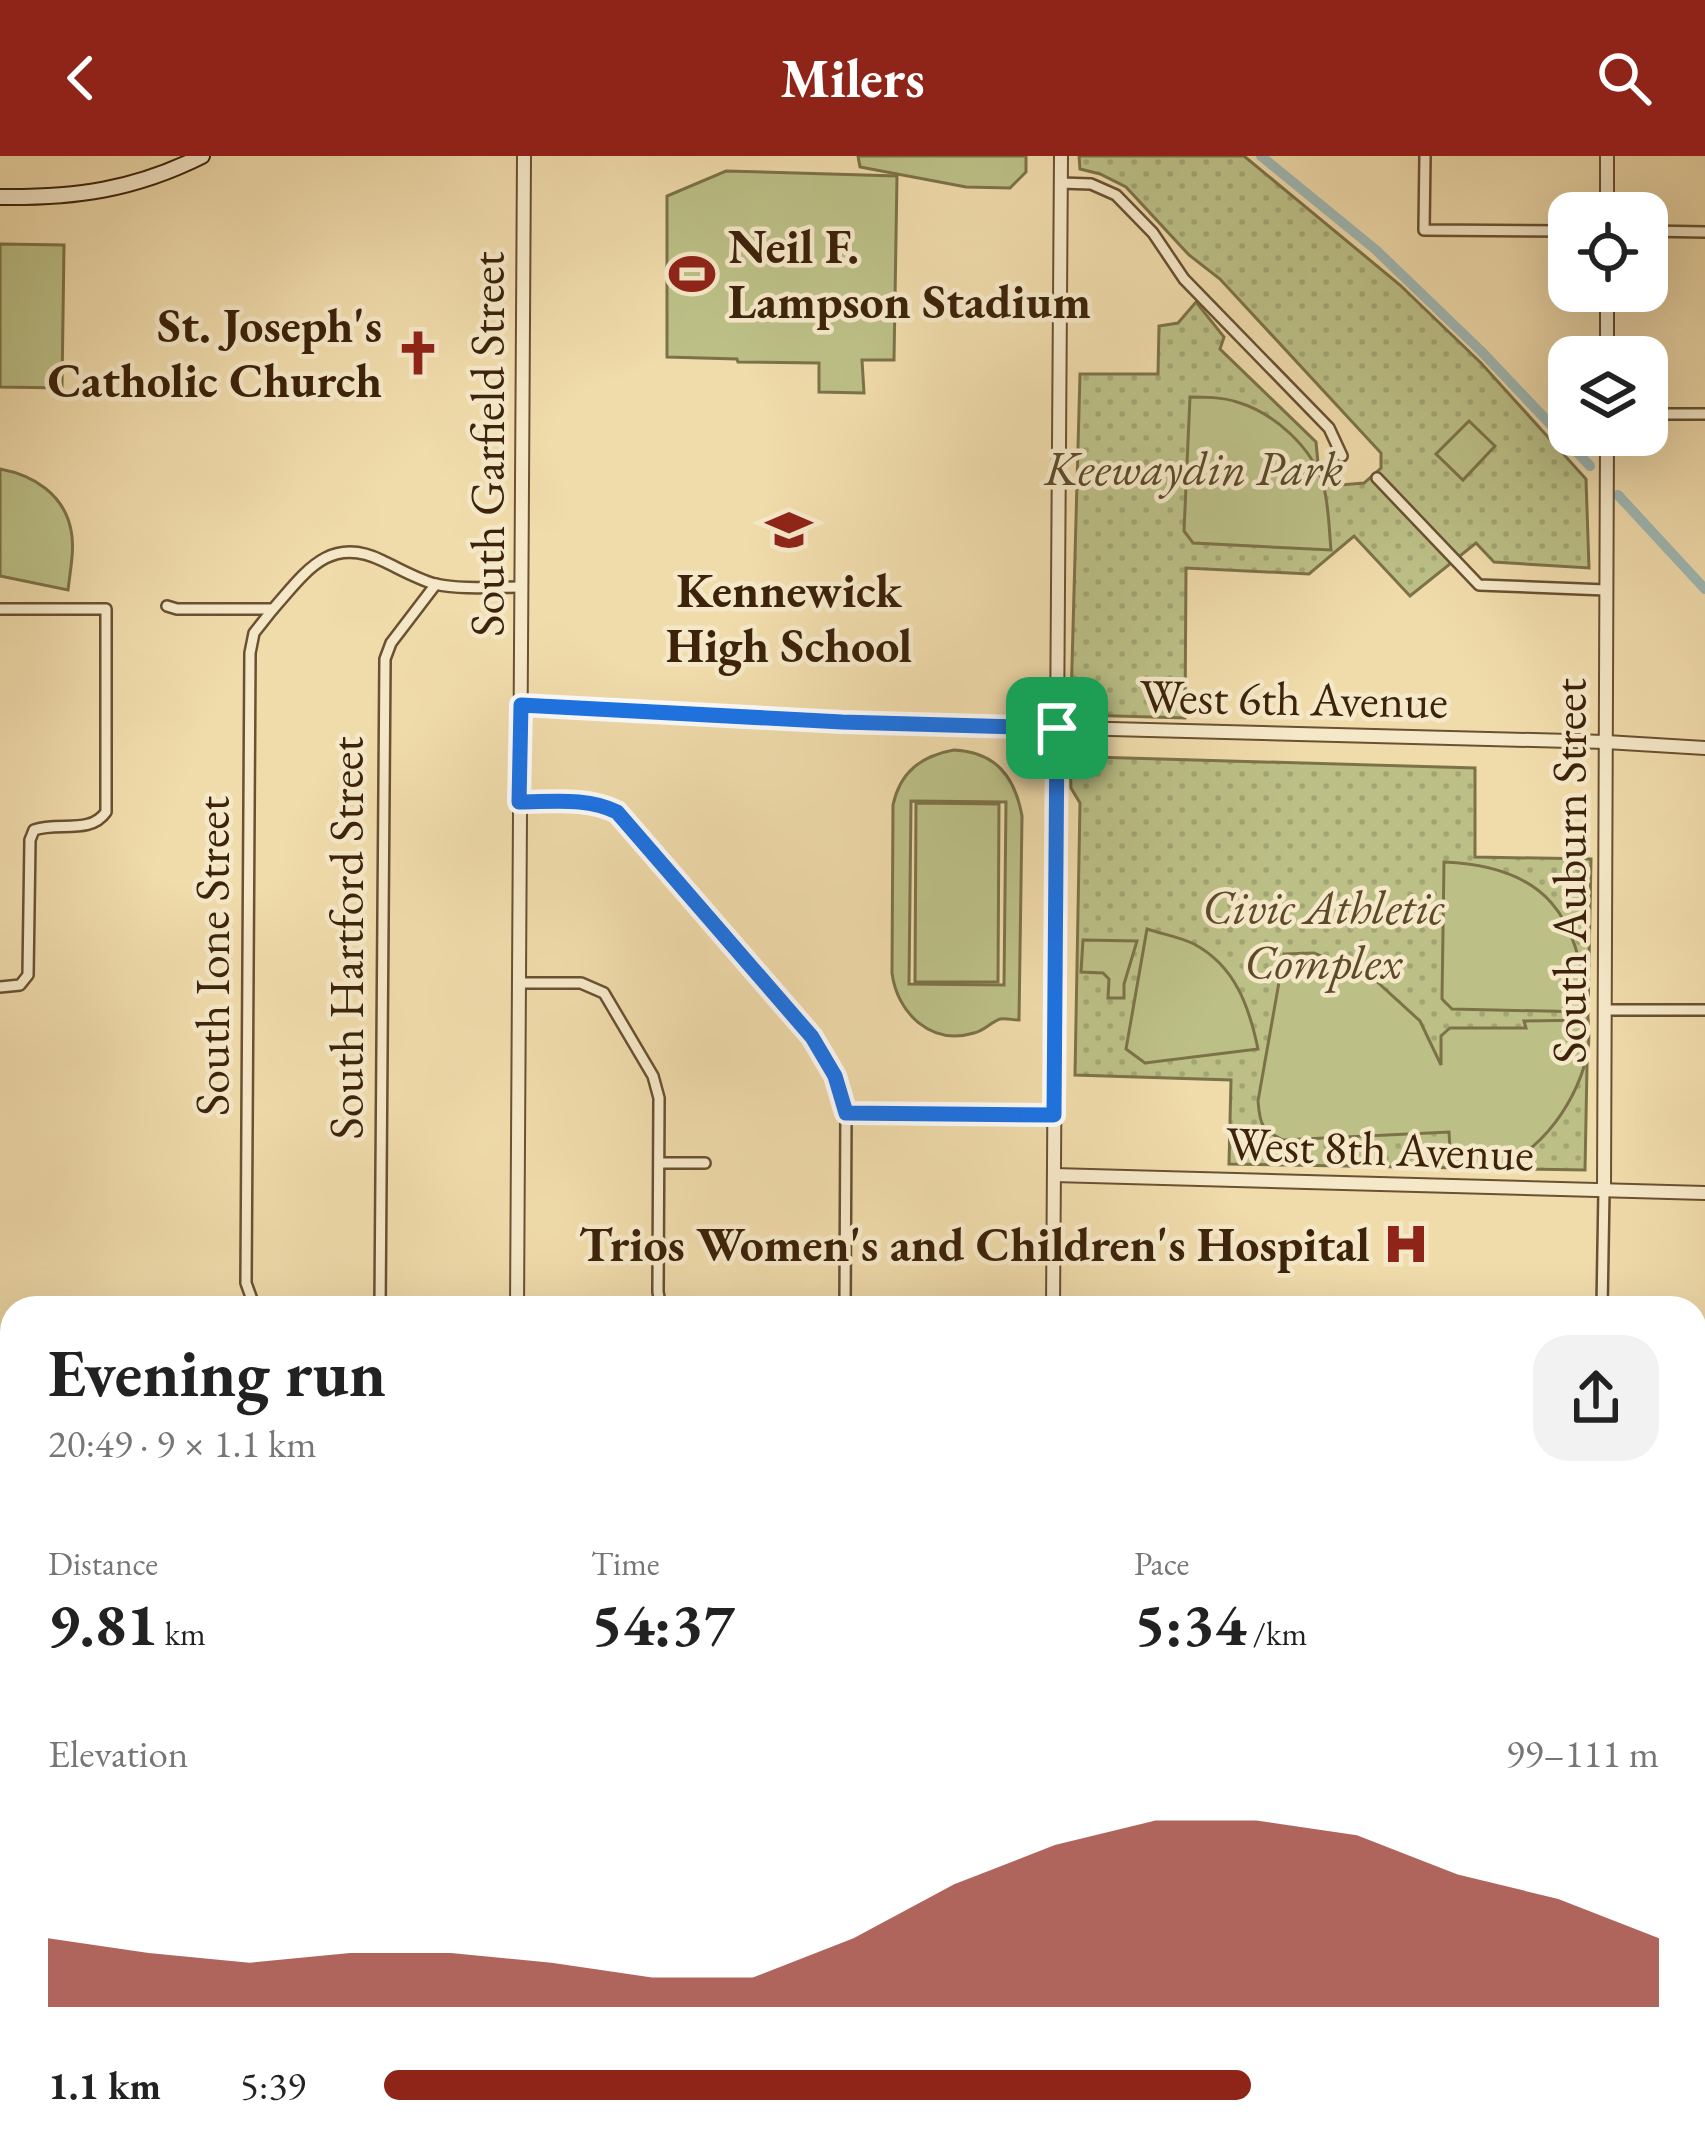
<!DOCTYPE html>
<meta charset="utf-8">
<style>
:root{--surface:#fff;--page:#f2f2f2;--text:#222;--muted:#767676;--accent:#8f2418}
body{margin:0;font-family:"EB Garamond",serif;background:var(--page);color:var(--text);height:100vh;display:flex;flex-direction:column;font-size:45px;white-space:nowrap}
*{box-sizing:border-box;margin:0}
p{font-size:39px;color:var(--muted)}
.icon{flex:none;width:66px;height:66px;fill:none;stroke:currentColor;stroke-width:2;stroke-linecap:round;stroke-linejoin:round}
.map{position:relative;flex:1;overflow:hidden}
.drawer{position:absolute;left:0px;top:1140px;width:1707px;height:861px;display:flex;flex-direction:column;background:var(--surface);border-radius:36px 36px 0 0;box-shadow:0 12px 48px #0002}
.drawer>*{flex:none}
.controls{position:absolute;left:1548px;top:36px;display:grid;gap:24px}
.controls a{display:grid;place-items:center;width:120px;height:120px;border-radius:24px;background:var(--surface);box-shadow:0 12px 48px #0002;font-size:60px}
.pin{position:absolute;display:grid;place-items:center;width:102px;height:102px;color:#fff;margin:-51px;border-radius:24px;box-shadow:0 6px 18px #0006}
.round{display:grid;place-items:center;flex:none;width:126px;height:126px;border-radius:36px;background:var(--page)}
.summary{display:flex;align-items:center;justify-content:space-between;height:204px;padding:0 48px}
h1{font-size:66px;font-weight:700;line-height:90px}
.figures{display:grid;grid-template-columns:repeat(3,1fr);gap:18px;height:204px;padding:12px 48px}
.figures div{display:grid;align-content:center}
.figures b{font-size:60px;font-weight:700}
.figures small{font-size:33px;font-weight:400}
.figures p{font-size:33px}
.chart{height:336px;padding:24px 48px}
.chart p{display:flex;justify-content:space-between}
.chart svg{width:100%;height:216px;margin-top:12px;fill:var(--accent);opacity:.7}
ul{padding:0 48px;list-style:none;font-size:39px}
li{display:grid;grid-template-columns:192px 144px 1fr;align-items:center;height:90px}
li i{height:30px;border-radius:15px;background:var(--accent)}
header{display:flex;justify-content:space-between;align-items:center;height:156px;padding:0 48px;background:var(--accent);color:#fff;font-size:54px;font-weight:700}
.map>svg:first-child{display:block}
</style>
<header><svg class="icon" aria-label="back" viewBox="0 0 24 24"><path d="M15 5l-7 7 7 7"/></svg>Milers<svg class="icon" aria-label="search" viewBox="0 0 24 24"><circle cx="10" cy="10" r="6"/><path d="M15 15l6 6"/></svg></header>
<div class="map">
<svg width="1705" height="2000" viewBox="0 0 1705 2000">
<defs>
<pattern id="green-dots" width="8" height="8" patternUnits="userSpaceOnUse" patternTransform="scale(3)"><rect width="8" height="8" fill="#bcc087"/><path d="M2 2h.1M6 6h.1" fill="none" stroke="#a2a573" stroke-width="1.8" stroke-linecap="round"/></pattern>
</defs>
<rect width="100%" height="100%" fill="#f0dbab"/>
<filter id="stains"><feTurbulence type="fractalNoise" baseFrequency=".00167" numOctaves="4"/><feColorMatrix values="0 0 0 0 .2 0 0 0 0 .09 0 0 0 0 .02 0 0 0 .5 -.17"/></filter>
<radialGradient id="worn" r=".72"><stop offset=".6" stop-color="#630" stop-opacity="0"/><stop offset="1" stop-color="#630" stop-opacity=".3"/></radialGradient>
<!-- green -->
<g fill="url(#green-dots)" stroke="#7c7248" stroke-width="3">
<polygon points="1079,0 1244,0 1400,129 1481,207 1586,323 1589,412 1494,406 1476,387 1410,440 1354,380 1309,418 1186,412 1185,562 1082,559 1071,546 1080,218 1158,218 1159,170 1178,167 1196,146 1224,181 1220,193 1316,286 1318,307 1328,330 1364,327 1381,312 1381,297 1220,123 1189,99 1126,31 1100,18 1080,13"/>
<polygon points="1078,593 1092,601 1475,612 1475,701 1591,703 1585,1014 1229,1008 1231,924 1075,919 1080,647 1071,632 1070,602"/>
</g>
<!-- pitch -->
<g fill="#bcc087" stroke="#7c7248" stroke-width="3" fill-rule="evenodd">
<polygon points="858,0 1026,0 1026,16 1010,32 966,31 860,11"/>
<polygon points="726,15 897,20 894,204 862,204 864,237 819,236 819,207 738,206 737,203 667,201 667,40"/>
<polygon points="0,88 64,89 62,232 0,231"/>
<path d="M1190,241c15,0 32,0 47,5 37,11 75,45 86,82 6,21 6,45 8,66l-138,-7 -9,-12z"/>
<polygon points="1469,265 1495,290 1463,324 1436,298"/>
<path d="M0,313c33,6 64,25 71,61 4,18 -1,42 -3,60l-68,-14z"/>
<path d="M954,594c42,2 61,27 68,66l-3,204c-6,0 -13,-2 -19,-1 -9,3 -16,12 -26,14 -43,13 -77,-20 -82,-60l1,-168c7,-33 28,-49 61,-55zM911,645l95,1 -2,183 -95,-1z"/>
<polygon points="916,647 999,648 998,826 915,826"/>
<path d="M1444,706c102,4 136,54 143,150l-135,-3 -10,-10z"/>
<path d="M1147,773c15,5 33,8 47,15 41,22 55,62 64,105l-113,14 -19,-14z"/>
<polygon points="1083,784 1137,785 1124,828 1124,842 1108,842 1109,823 1103,817 1081,816"/>
<path d="M1314,797l60,26 46,42 21,44v-29l9,-8h76l-2,-7 64,-1c0,9 2,19 0,28 -6,47 -49,112 -98,120 -13,2 -27,0 -39,0l-2,-36 -166,8c-22,-11 -23,-15 -25,-39l26,-147z"/>
</g>
<g fill="none" stroke-linecap="round" stroke-linejoin="round">
<!-- canal -->
<g stroke="#9eb8b4" stroke-width="10">
<polyline points="1261,0 1376,94 1481,195 1590,310"/>
<polyline points="1618,339 1705,433"/>
<polyline points="1695,1616 1705,1607"/>
<polyline points="844,1989 846,2000"/>
</g>
<!-- minor casing -->
<g stroke="#695132" stroke-width="14">
<g id="minor">
<polyline points="1425,0 1424,74 1569,75"/>
<polyline points="1060,27 1091,28 1116,39 1153,77 1184,123 1329,272 1342,300"/>
<polyline points="1647,75 1705,76"/>
<polyline points="1647,258 1705,258"/>
<polyline points="1377,322 1479,429 1606,434"/>
<path d="M167,450l10,3h96c32,-36 56,-75 110,-48 17,8 34,18 52,23 27,6 59,3 87,3"/>
<path d="M0,453h106v203c-16,23 -48,9 -72,18l-4,10 -2,135 -8,10 -20,2"/>
<path d="M519,646c32,-1 68,-5 98,10l204,237 14,27 11,37 -1,195"/>
<polyline points="519,827 581,827 604,837 653,920 659,942 658,1136 661,1152"/>
<polyline points="1604,854 1705,854"/>
<polyline points="846,957 1054,959"/>
<polyline points="659,1007 705,1007"/>
<polyline points="255,1152 246,1127 250,497 254,477 273,453"/>
<polyline points="380,1152 385,503 391,487 436,428"/>
<polyline points="1602,1152 1604,1034"/>
<polyline points="1695,1584 1705,1559"/>
<polyline points="0,1775 12,1775"/>
<polyline points="0,1909 12,1926"/>
<polyline points="1695,1985 1705,1985"/>
<polyline points="55,1989 62,2000"/>
<polyline points="273,2000 273,1989"/>
<polyline points="416,2000 417,1989"/>
<polyline points="1144,2000 1145,1989"/>
</g>
</g>
<!-- tertiary casing -->
<g stroke="#695132" stroke-width="16">
<g id="tertiary">
<polyline points="1607,57 1607,0"/>
<polyline points="1607,201 1607,135"/>
<polyline points="521,549 842,566 1606,586 1705,592"/>
<polyline points="1054,1019 1705,1037"/>
<polyline points="1604,1034 1607,279"/>
<polyline points="517,1152 524,0"/>
<polyline points="1053,1152 1061,0"/>
<polyline points="512,2000 512,1989"/>
</g>
</g>
<!-- secondary casing -->
<g stroke="#3c230a" stroke-width="18">
<g id="secondary">
<path d="M0,41c75,1 134,-7 202,-41"/>
<polyline points="0,1310 12,1311"/>
<polyline points="1695,1355 1705,1356"/>
</g>
</g>
<!-- minor -->
<use href="#minor" stroke="#f5e8c8" stroke-width="9"/>
<!-- tertiary -->
<use href="#tertiary" stroke="#f5e8c8" stroke-width="12"/>
<!-- secondary -->
<use href="#secondary" stroke="#f5e8c8" stroke-width="14"/>
</g>
<g fill="none" stroke-linecap="round" stroke-linejoin="round">
<!-- route casing -->
<g stroke="#fff" stroke-width="24">
<path id="route" d="M521,549l321,17 215,6 -3,387 -208,-2 -11,-37 -23,-39 -195,-225c-30,-15 -65,-10 -98,-10z"/>
</g>
<!-- route -->
<use href="#route" stroke="#1a73e8" stroke-width="15"/>
</g>
<!-- icons -->
<defs>
<g id="stadium-bare" transform="scale(3.6)"><path d="M0-5a6.5 5 0 1 0 0 10a6.5 5 0 1 0 0-10ZM-3.5-1.8h7v3.6h-7Z" fill="#8f2418" stroke="#f5e8c8" stroke-width="2.5" paint-order="stroke"/></g>
<g id="church-bare" transform="scale(3.6)"><path d="M-1.2-6h2.4v3.5h3.3v2.4h-3.3V6h-2.4V-.1h-3.3v-2.4h3.3Z" fill="#8f2418" stroke="#f5e8c8" stroke-width="2.5" paint-order="stroke"/></g>
<g id="school-bare" transform="scale(3.6)"><path d="M0-5L7-2L0 1L-7-2ZM-4 1L0 2.5L4 1V4Q0 6-4 4Z" fill="#8f2418" stroke="#f5e8c8" stroke-width="2.5" paint-order="stroke"/></g>
<g id="hospital-bare" transform="scale(3.6)"><path d="M-5-5h3v3.5h4V-5h3V5h-3V1.5h-4V5h-3Z" fill="#8f2418" stroke="#f5e8c8" stroke-width="2.5" paint-order="stroke"/></g>
</defs>
<g fill-rule="evenodd">
<use href="#stadium-bare" x="692" y="118"/>
<use href="#church-bare" x="418" y="197"/>
<use href="#school-bare" x="789" y="374"/>
<use href="#hospital-bare" x="1406" y="1088"/>
</g>
<g text-anchor="middle" stroke-width="9" stroke-linejoin="round" paint-order="stroke">
<!-- poi labels -->
<g font-size="48" font-weight="bold" fill="#3c230a" stroke="#f5e8c8" text-anchor="end">
<text x="728" y="107" text-anchor="start">Neil F.<tspan x="728" dy="55">Lampson Stadium</tspan></text>
<text x="382" y="186">St. Joseph's<tspan x="382" dy="55">Catholic Church</tspan></text>
<text x="789" y="451" text-anchor="middle">Kennewick<tspan x="789" dy="55">High School</tspan></text>
<text x="1370" y="1105">Trios Women's and Children's Hospital</text>
</g>
<!-- street labels -->
<g font-size="48" fill="#3c230a" stroke="#f5e8c8">
<text transform="translate(487 288) rotate(-90)" y="17">South Garfield Street</text>
<text transform="translate(1294 542) rotate(1)" y="17">West 6th Avenue</text>
<text transform="translate(1569 715) rotate(-90)" y="17">South Auburn Street</text>
<text transform="translate(346 782) rotate(-90)" y="17">South Hartford Street</text>
<text transform="translate(212 800) rotate(-90)" y="17">South Ione Street</text>
<text transform="translate(1380 992) rotate(2)" y="17">West 8th Avenue</text>
</g>
<!-- park labels -->
<g font-size="48" font-style="italic" fill="#5c4a29" stroke="#f5e8c8">
<text x="1194" y="329">Keewaydin Park</text>
<text x="1323" y="768">Civic Athletic<tspan x="1323" dy="55">Complex</tspan></text>
</g>
</g>
<rect width="100%" height="100%" filter="url(#stains)"/>
<rect width="100%" height="100%" fill="url(#worn)"/>
</svg>
<div class="controls">
<a><svg class="icon" aria-label="locate" viewBox="0 0 24 24"><circle cx="12" cy="12" r="6"/><path d="M12 2v4M12 18v4M2 12h4M18 12h4"/></svg></a>
<a><svg class="icon" aria-label="layers" viewBox="0 0 24 24"><path d="M12 4l9 5-9 5-9-5zM3 14l9 5 9-5"/></svg></a>
</div>
<div class="pin" style="left:1057px;top:572px;background:#1e9e55"><svg class="icon" aria-label="arrive" viewBox="0 0 24 24"><path d="M6 21V4h12l-3 4 3 4H6"/></svg></div>
<section class="drawer">
<div class="summary"><div><h1>Evening run</h1><p>20:49 · 9 × 1.1 km</p></div><a class="round"><svg class="icon" aria-label="share" viewBox="0 0 24 24"><path d="M12 15V3M7 8l5-5 5 5M5 13v7h14v-7"/></svg></a></div>
<div class="figures">
<div><p>Distance</p><b>9.81<small> km</small></b></div>
<div><p>Time</p><b>54:37</b></div>
<div><p>Pace</p><b>5:34<small> /km</small></b></div>
</div>
<div class="chart"><p><span>Elevation</span>99–111 m</p>
<svg viewBox="0 0 160 44" preserveAspectRatio="none"><path d="M0 44V30L10 33L20 35L30 33L40 33L50 35L60 38L70 38L80 30L90 19L100 11L110 6L120 6L130 9L140 17L150 22L160 30V44z"/></svg>
</div>
<ul>
<li><b>1.1 km</b>5:39<i style="width:68%"></i></li>
</ul>
</section>
</div>
